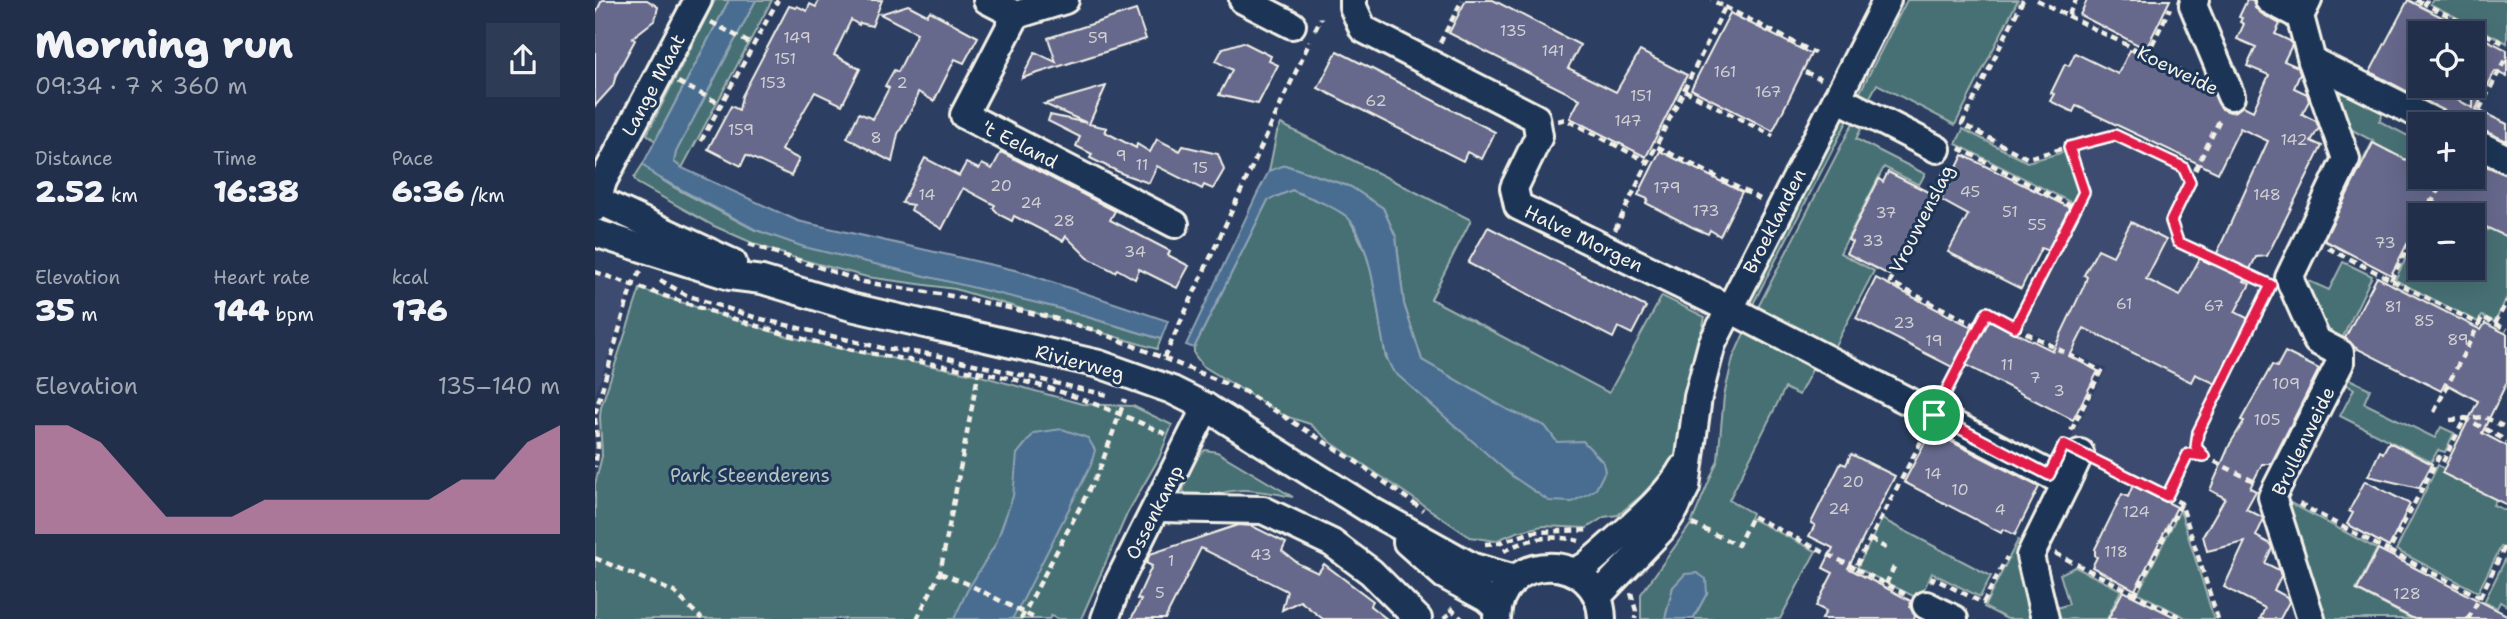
<!DOCTYPE html>
<meta charset="utf-8">
<style>
:root{--surface:#212f4a;--page:#2d3b54;--text:#f1f3f6;--muted:#a2a9b5;--line:#3e4a62;--accent:#e797bd}
body{margin:0;font-family:"Shantell Sans",sans-serif;background:var(--page);color:var(--text);height:100vh;display:flex;flex-direction:column;font-size:26px;white-space:nowrap}
*{box-sizing:border-box;margin:0}
p{font-size:23px;color:var(--muted)}
.icon{flex:none;width:38px;height:38px;fill:none;stroke:currentColor;stroke-width:2;stroke-linecap:round;stroke-linejoin:round}
.map{position:relative;flex:1;overflow:hidden}
.drawer{display:flex;flex-direction:column;background:var(--surface);width:595px}
.drawer>*{flex:none}
.fabs{position:absolute;left:1813px;top:21px;display:grid;gap:14px}
.fabs a{display:grid;place-items:center;width:77px;height:77px;border-radius:0px;background:var(--surface);box-shadow:0 7px 28px #0002,0 0 0 2px var(--line);font-size:35px}
.pin{position:absolute;display:grid;place-items:center;width:60px;height:60px;color:#fff;margin:-30px;border:4px solid #fff;border-radius:50%;box-shadow:0 2px 7px #0007}
.round{display:grid;place-items:center;flex:none;width:74px;height:74px;border-radius:0px;background:var(--page)}
.head{display:flex;align-items:center;justify-content:space-between;height:119px;padding:0 35px}
h1{font-size:38px;font-weight:800;line-height:52px}
.metrics{display:grid;grid-template-columns:repeat(3,1fr);gap:10px;height:119px;padding:7px 35px}
.metrics div{display:grid;align-content:center}
.metrics b{font-size:30px;font-weight:800}
.metrics small{font-size:19px;font-weight:400}
.metrics p{font-size:19px}
.chart{height:196px;padding:14px 35px}
.chart p{display:flex;justify-content:space-between}
.chart svg{width:100%;height:126px;margin-top:7px;fill:var(--accent);opacity:.7}
main{display:flex;flex:1;min-height:0}
.map>svg:first-child{display:block}
</style>
<main>
<section class="drawer">
<div class="head"><div><h1>Morning run</h1><p>09:34 · 7 × 360 m</p></div><a class="round"><svg class="icon" aria-label="share" viewBox="0 0 24 24"><path d="M12 15V3M7 8l5-5 5 5M5 13v7h14v-7"/></svg></a></div>
<div class="metrics">
<div><p>Distance</p><b>2.52<small> km</small></b></div>
<div><p>Time</p><b>16:38</b></div>
<div><p>Pace</p><b>6:36<small> /km</small></b></div>
</div>
<div class="metrics">
<div><p>Elevation</p><b>35<small> m</small></b></div>
<div><p>Heart rate</p><b>144<small> bpm</small></b></div>
<div><p>kcal</p><b>176</b></div>
</div>
<div class="chart"><p><span>Elevation</span>135–140 m</p>
<svg viewBox="0 0 160 44" preserveAspectRatio="none"><path d="M0 44V6L10 6L20 12L30 25L40 38L50 38L60 38L70 32L80 32L90 32L100 32L110 32L120 32L130 25L140 25L150 12L160 6V44z"/></svg>
</div>
</section>
<div class="map">
<svg width="1912" height="619" viewBox="0 0 1912 619">
<rect width="100%" height="100%" fill="#2c3f62"/>
<filter id="ink" filterUnits="userSpaceOnUse"><feTurbulence type="fractalNoise" baseFrequency=".0143" numOctaves="2"/><feDisplacementMap in="SourceGraphic" scale="14" xChannelSelector="R" yChannelSelector="G"/><feConvolveMatrix kernelMatrix="1 2 1 2 8 2 1 2 1" color-interpolation-filters="sRGB"/></filter>
<g filter="url(#ink)">
<!-- built -->
<g fill="#3d4b6f">
<polygon points="1520,139 1586,170 1590,183 1572,221 1582,245 1672,287 1571,491 1473,444 1511,369 1425,326 1491,192 1478,150"/>
<polygon points="0,273 37,286 0,396"/>
</g>
<!-- green -->
<g fill="#476f74" stroke="#9eb0ae" stroke-width="2">
<polygon points="120,0 134,0 60,141 52,134"/>
<polygon points="161,0 177,0 87,168 79,162 81,152"/>
<polygon points="1312,0 1423,0 1360,125 1282,84 1274,99 1264,94"/>
<polygon points="1838,0 1912,0 1912,43 1835,4"/>
<polygon points="1750,86 1791,107 1784,121 1825,142 1825,164 1817,160 1766,259 1727,240 1778,141 1746,124 1740,106"/>
<polygon points="1248,113 1255,116 1157,306 1155,297"/>
<polygon points="1260,119 1269,123 1261,139 1330,174 1324,185 1289,167 1245,253 1279,271 1236,353 1160,313"/>
<polygon points="686,124 876,220 836,299 1014,393 1067,296 1110,317 1089,403 1083,451 1077,463 1046,496 1023,515 1009,517 992,528 947,526 922,532 900,541 875,537 737,443 715,424 690,416 608,366 599,354 599,348 673,200 697,190 736,206 754,218 770,250 777,275 791,359 917,476 973,442 962,442 950,426 913,410 827,360 809,304 801,237 788,208 756,187 690,165 674,171 682,132"/>
<polygon points="1368,129 1432,162 1473,151 1486,192 1479,204 1361,144"/>
<polygon points="48,164 59,175 80,188 160,230 459,307 566,339 562,349 360,289 272,277 197,257 160,244 119,226 42,183 39,178"/>
<polygon points="1878,219 1888,224 1886,227 1893,230 1895,227 1912,236 1912,297 1900,322 1887,316 1883,322 1800,280 1825,230 1825,268 1878,268"/>
<polygon points="1748,262 1777,276 1746,341 1729,333 1710,289 1714,281 1734,290"/>
<polygon points="45,289 191,336 238,347 379,374 487,404 538,406 577,425 564,458 532,514 486,619 464,619 456,616 454,619 0,619 0,484 7,456 5,417 6,407"/>
<polygon points="1150,331 1219,366 1204,395 1190,388 1134,500 1157,513 1155,518 1221,551 1185,619 1098,619 1112,593 1078,587 1070,619 1046,619 1046,594 1096,524 1123,460 1129,396 1138,358"/>
<polygon points="1752,378 1775,389 1769,403 1840,438 1846,427 1859,433 1850,452 1843,450 1836,462 1745,416 1759,389 1744,381"/>
<path d="M610,450l12,2 76,45c-16,-3 -34,-7 -50,-7 -19,0 -38,10 -56,5l-4,-4c3,-14 10,-33 22,-41z"/>
<polygon points="1843,465 1888,493 1903,496 1898,505 1912,511 1912,549 1906,547 1883,592 1801,550"/>
<polygon points="1686,498 1782,549 1761,590 1817,619 1725,619"/>
<polygon points="1585,510 1619,619 1593,619 1543,593"/>
<polygon points="1287,519 1396,576 1385,597 1337,573 1324,599 1262,568"/>
<polygon points="1423,540 1430,543 1442,619 1412,619 1389,607"/>
<polygon points="1912,556 1912,606 1905,602 1902,608 1889,602"/>
<polygon points="1480,567 1526,590 1512,619 1462,619 1459,609 1474,604 1465,574"/>
</g>
<!-- water -->
<g fill="#4a6d91" stroke="#8ea2b4" stroke-width="2">
<polygon points="134,0 161,0 81,152 79,162 87,168 203,221 424,271 573,321 566,339 459,307 209,247 161,230 59,175 48,164"/>
<path d="M690,165l66,22 32,21 13,29 8,67 18,56 86,50 37,16 12,16 26,-1 20,21 2,9 -9,18 -8,5 -16,8 -23,-1 -37,-25 -119,-105c-9,-15 -10,-30 -13,-47 -4,-27 -12,-90 -34,-108 -16,-12 -36,-18 -54,-26l-24,10 -74,148 -8,-3 71,-151 12,-23z"/>
<polygon points="467,429 493,438 500,450 496,465 428,600 417,619 359,619 372,591 401,543 418,496 422,454 439,433"/>
<polygon points="1102,573 1111,579 1112,593 1098,619 1070,619 1078,587 1090,574"/>
</g>
<!-- building -->
<g fill="#66688c" stroke="#f4f1e8" stroke-width="2" fill-rule="evenodd">
<polygon points="7,0 52,0 63,7 60,20 37,38 40,40 21,75 18,86 0,106 0,15"/>
<polygon points="224,0 287,0 277,26 265,23 264,25 256,20 239,55 265,69 247,105 220,92 186,150 204,159 196,176 151,155 146,166 113,149 136,106 144,110 147,96 194,6 201,8 202,6 212,11 215,4 221,7"/>
<polygon points="871,0 898,0 985,45 973,68 1021,92 1045,51 1092,75 1051,157 975,118 985,99 854,33"/>
<polygon points="1492,0 1575,0 1551,49 1485,15"/>
<polygon points="1652,0 1658,1 1660,8 1667,14 1685,24 1680,34 1695,41 1697,45 1689,61 1703,67 1705,74 1699,88 1712,94 1714,101 1707,114 1721,121 1724,128 1716,141 1727,146 1672,256 1661,257 1649,281 1655,284 1640,312 1654,319 1621,384 1600,374 1596,382 1489,328 1475,356 1503,371 1478,420 1363,361 1359,368 1261,318 1281,278 1386,332 1393,319 1458,351 1489,286 1492,277 1489,275 1503,249 1518,256 1536,222 1571,240 1551,279 1585,296 1605,258 1617,264 1673,141 1645,128 1623,173 1484,107 1481,106 1478,112 1455,101 1459,94 1456,93 1470,64 1474,66 1480,53 1523,74 1535,50 1617,90 1627,109 1635,112 1641,111 1648,106 1658,111 1674,75 1652,66 1661,47 1642,39 1649,24 1645,22 1647,18 1644,17"/>
<path d="M1813,0l99,50v27l-12,-6 -19,38 31,15v17l-34,-15v-10l-4,8 -99,-52zM1825,33h53v75l-42,-22h-11z"/>
<polygon points="313,5 332,15 335,11 383,37 369,63 360,59 339,101 323,92 320,103 303,134 297,162 252,138 264,113 278,119 294,88 290,86 299,70 303,72 322,33 285,14"/>
<polygon points="541,10 551,39 427,78 440,52 461,62 453,38"/>
<polygon points="1135,13 1216,54 1178,131 1096,89"/>
<polygon points="648,42 676,56 674,61 683,65 663,104 624,95 637,70 621,61 628,48"/>
<polygon points="742,51 900,132 887,159 872,152 868,161 723,88"/>
<polygon points="511,86 494,124 512,128 510,132 541,148 542,144 555,152 562,139 585,151 588,146 623,154 629,170 618,189 609,185 607,189 562,166 554,183 528,174 495,158 497,154 481,146 485,137 453,121 455,115 492,123 449,104"/>
<polygon points="1778,143 1825,167 1825,177 1873,177 1884,182 1891,166 1912,175 1912,237 1878,221 1878,215 1866,215 1835,200 1796,275 1729,240"/>
<polygon points="1065,151 1147,192 1125,236 1115,230 1113,234 1099,228 1051,203 1053,199 1043,195"/>
<polygon points="406,152 520,211 515,220 575,251 573,255 594,266 582,288 544,269 540,279 522,269 520,272 493,258 471,236 468,241 419,216 417,221 405,215 398,208 400,205 368,188 347,229 316,210 318,205 307,203 330,158 364,176 371,163 384,169 387,164 397,169"/>
<polygon points="1368,155 1477,209 1456,252 1446,248 1426,289 1353,252 1373,215 1346,200"/>
<polygon points="1293,172 1337,194 1294,275 1251,253 1257,242 1253,240 1284,179 1288,182"/>
<polygon points="893,227 1051,307 1037,334 1023,327 1018,338 873,263"/>
<polygon points="1782,277 1886,330 1890,323 1912,334 1912,382 1887,433 1912,446 1912,505 1847,473 1883,401 1850,383 1846,391 1759,347 1750,338"/>
<polygon points="1690,352 1724,369 1676,464 1667,464 1655,488 1661,491 1651,509 1667,517 1668,521 1661,536 1675,544 1677,548 1670,563 1684,570 1686,576 1679,590 1692,597 1694,602 1685,619 1665,619 1670,608 1629,587 1650,542 1612,551 1608,536 1630,498 1615,490 1635,444 1649,421 1646,420 1677,365 1682,367"/>
<polygon points="1336,431 1444,487 1420,535 1408,529 1406,533 1309,482"/>
<polygon points="1794,442 1837,464 1824,488 1773,476 1785,451 1788,453"/>
<polygon points="1256,454 1300,476 1253,568 1316,601 1315,607 1320,616 1319,619 1227,619 1231,611 1221,606 1238,573 1228,568 1238,548 1214,536 1220,525 1216,523 1246,463 1251,465"/>
<polygon points="1770,481 1815,504 1794,547 1752,524 1758,513 1754,511"/>
<polygon points="1538,485 1582,507 1540,590 1497,567 1502,557 1500,556 1500,549 1527,494 1533,497"/>
<polygon points="643,525 657,526 691,543 687,551 704,564 723,573 729,564 778,601 775,606 792,619 728,619 705,601 687,610 692,591 606,548 570,619 536,619 546,600 542,599 557,566 551,563 555,554"/>
<polygon points="1783,549 1912,615 1912,619 1819,619 1762,590"/>
<polygon points="1528,591 1584,619 1513,619"/>
</g>
<g fill="none" stroke-linecap="round" stroke-linejoin="round">
<!-- minor casing -->
<g stroke="#f4f1e8" stroke-width="32">
<g id="minor">
<polyline points="392,0 421,15 470,0"/>
<polyline points="648,0 697,25"/>
<polyline points="758,0 758,7 768,29 941,118 944,136 919,188 923,206 1135,309 1471,483 1435,556 1450,619"/>
<polyline points="1600,0 1598,5 1636,96"/>
<polyline points="1674,0 1705,16"/>
<polyline points="1713,0 1705,16 1717,61 1751,159 1694,278 1722,341 1745,353 1745,363 1677,497 1716,619"/>
<polyline points="421,15 369,115 580,224"/>
<polyline points="1717,61 1843,124"/>
<polyline points="1242,98 1342,149"/>
<polyline points="1878,142 1912,159"/>
<polyline points="0,199 138,263"/>
<polyline points="0,208 8,181 103,0"/>
<polyline points="0,233 135,276 167,280 256,307 504,364 577,390 611,407 777,511 878,567 920,579"/>
<polyline points="1471,483 1485,453"/>
<polyline points="562,508 668,510 737,543 776,572 823,619"/>
<polyline points="812,542 849,575 891,598 902,608"/>
<path d="M979,572l12,-6c29,-26 77,-63 96,-97"/>
<polyline points="1003,596 1066,530 1080,509 1091,487 1103,397 1117,344 1292,0"/>
<polyline points="1331,605 1359,619"/>
<polyline points="510,619 523,583 611,407"/>
<path d="M902,619c1,-69 103,-70 105,0"/>
</g>
</g>
<!-- path -->
<g stroke="#f4f1e8" stroke-width="4.5" stroke-dasharray="7 5" stroke-linecap="butt">
<polyline points="1428,0 1367,124 1432,158 1520,135 1588,167 1595,182 1576,221 1583,242 1673,283"/>
<polyline points="1442,0 1473,16 1481,0"/>
<polyline points="1821,0 1830,4"/>
<polyline points="1832,0 1830,4 1912,45"/>
<polyline points="1130,7 1220,53"/>
<polyline points="1473,16 1605,81"/>
<polyline points="116,22 158,45"/>
<polyline points="720,30 726,18"/>
<polyline points="845,43 867,0"/>
<polyline points="1552,55 1575,8"/>
<polyline points="1210,72 1226,79"/>
<polyline points="83,82 126,104"/>
<polyline points="1089,90 1130,7 1116,0"/>
<polyline points="1879,120 1912,56"/>
<polyline points="963,121 970,119 1053,162"/>
<polyline points="106,141 183,0"/>
<polyline points="1474,147 1489,192 1480,208"/>
<polyline points="1364,148 1480,208 1420,327 1506,371 1476,431"/>
<polyline points="1351,170 1295,282 1384,327 1392,312 1420,327"/>
<polyline points="1595,181 1626,117"/>
<polyline points="1165,199 1061,146 1089,90 1178,136"/>
<polyline points="1830,215 1850,177"/>
<polyline points="1020,230 1061,146"/>
<polyline points="154,244 269,282 363,297 455,317 502,331 649,391 763,463 828,510"/>
<polyline points="1733,248 1884,324 1887,317 1912,330"/>
<path d="M0,272c77,26 155,55 234,73 68,15 137,22 205,39 46,12 91,32 134,51"/>
<polyline points="65,280 91,295 162,318 287,348 340,355 516,396"/>
<polyline points="1796,280 1825,224"/>
<polyline points="1900,324 1912,301"/>
<polyline points="569,358 715,41"/>
<polyline points="1350,395 1384,327"/>
<polyline points="1839,412 1884,324"/>
<polyline points="0,414 37,285 46,271"/>
<polyline points="0,418 3,446 0,467"/>
<polyline points="1855,420 1889,417 1912,428"/>
<polyline points="1609,456 1658,481"/>
<polyline points="1503,462 1572,496"/>
<polyline points="1586,504 1540,594 1589,619"/>
<polyline points="1704,504 1794,551"/>
<polyline points="1097,524 1143,545 1157,516 1260,568"/>
<polyline points="1275,539 1291,548"/>
<polyline points="890,544 903,543 938,532 995,530"/>
<path d="M909,551c22,-13 50,-17 75,-10"/>
<polyline points="1460,553 1540,594"/>
<polyline points="0,558 79,592 107,619"/>
<polyline points="345,573 371,583 441,619"/>
<polyline points="1336,582 1338,578 1388,603 1412,557"/>
<polyline points="1291,584 1299,567"/>
<polyline points="1036,593 1041,611 1040,619"/>
<polyline points="1310,594 1260,568 1330,434"/>
<polyline points="1885,597 1909,549 1912,550"/>
<polyline points="855,608 867,619"/>
<polyline points="322,619 345,573 385,365"/>
<polyline points="426,619 504,471 530,399"/>
<polyline points="849,619 859,609"/>
<polyline points="1623,619 1586,503 1572,496 1593,454 1609,456 1601,447 1603,432 1674,289"/>
<polyline points="1873,619 1885,597 1794,551 1844,457 1848,462 1870,418 1912,441"/>
</g>
<!-- minor -->
<use href="#minor" stroke="#1d3557" stroke-width="26"/>
</g>
</g>
<g fill="none" stroke-linecap="round" stroke-linejoin="round" filter="url(#ink)">
<!-- route casing -->
<g stroke="#fff" stroke-width="14">
<polygon id="route" points="1520,135 1588,167 1595,182 1576,221 1583,242 1676,285 1603,432 1601,447 1609,456 1593,454 1572,496 1469,445 1454,475 1339,415 1392,312 1420,327 1489,192 1474,147"/>
</g>
<!-- route -->
<use href="#route" stroke="#e11d48" stroke-width="9"/>
</g>
<g text-anchor="middle" stroke-width="6" stroke-linejoin="round" paint-order="stroke">
<!-- number labels -->
<g font-size="16" fill="#d0cfd1">
<text x="918" y="36">135</text>
<text x="202" y="43">149</text>
<text x="503" y="43">59</text>
<text x="958" y="56">141</text>
<text x="190" y="64">151</text>
<text x="1130" y="77">161</text>
<text x="178" y="88">153</text>
<text x="307" y="88">2</text>
<text x="1173" y="97">167</text>
<text x="1046" y="101">151</text>
<text x="781" y="106">62</text>
<text x="1033" y="126">147</text>
<text x="146" y="135">159</text>
<text x="281" y="143">8</text>
<text x="1699" y="145">142</text>
<text x="526" y="161">9</text>
<text x="547" y="170">11</text>
<text x="605" y="173">15</text>
<text x="406" y="191">20</text>
<text x="1072" y="193">179</text>
<text x="1375" y="197">45</text>
<text x="332" y="200">14</text>
<text x="1672" y="200">148</text>
<text x="436" y="208">24</text>
<text x="1111" y="216">173</text>
<text x="1415" y="217">51</text>
<text x="1291" y="218">37</text>
<text x="469" y="226">28</text>
<text x="1442" y="230">55</text>
<text x="1278" y="246">33</text>
<text x="1790" y="248">73</text>
<text x="540" y="257">34</text>
<text x="1529" y="309">61</text>
<text x="1619" y="311">67</text>
<text x="1798" y="312">81</text>
<text x="1829" y="326">85</text>
<text x="1309" y="328">23</text>
<text x="1863" y="345">89</text>
<text x="1339" y="346">19</text>
<text x="1412" y="370">11</text>
<text x="1440" y="383">7</text>
<text x="1691" y="389">109</text>
<text x="1464" y="396">3</text>
<text x="1672" y="425">105</text>
<text x="1338" y="479">14</text>
<text x="1258" y="487">20</text>
<text x="1365" y="495">10</text>
<text x="1244" y="514">24</text>
<text x="1405" y="515">4</text>
<text x="1541" y="517">124</text>
<text x="1521" y="557">118</text>
<text x="666" y="560">43</text>
<text x="576" y="566">1</text>
<text x="565" y="598">5</text>
<text x="1812" y="599">128</text>
</g>
<!-- street labels -->
<g font-size="19" fill="#f4f1e8" stroke="#1d3557">
<text transform="translate(1583 70) rotate(26)" y="7">Koeweide</text>
<text transform="translate(58 85) rotate(-62)" y="7">Lange Maat</text>
<text transform="translate(425 144) rotate(27)" y="7">'t Eeland</text>
<text transform="translate(1326 219) rotate(-63)" y="7">Vrouwenslag</text>
<text transform="translate(1179 221) rotate(-63)" y="7">Broeklanden</text>
<text transform="translate(989 238) rotate(26)" y="7">Halve Morgen</text>
<text transform="translate(485 362) rotate(15)" y="7">Rivierweg</text>
<text transform="translate(1708 441) rotate(-64)" y="7">Brullenweide</text>
<text transform="translate(559 512) rotate(-63)" y="7">Ossenkamp</text>
</g>
<!-- park labels -->
<g font-size="19" fill="#b7c4bf" stroke="#1d3557">
<text x="155" y="482">Park Steenderens</text>
</g>
</g>
</svg>
<div class="fabs">
<a><svg class="icon" aria-label="locate" viewBox="0 0 24 24"><circle cx="12" cy="12" r="6"/><path d="M12 2v4M12 18v4M2 12h4M18 12h4"/></svg></a>
<a>+</a>
<a>−</a>
</div>
<div class="pin" style="left:1339px;top:415px;background:#1e9e55"><svg class="icon" aria-label="arrive" viewBox="0 0 24 24"><path d="M6 21V4h12l-3 4 3 4H6"/></svg></div>
</div>
</main>
